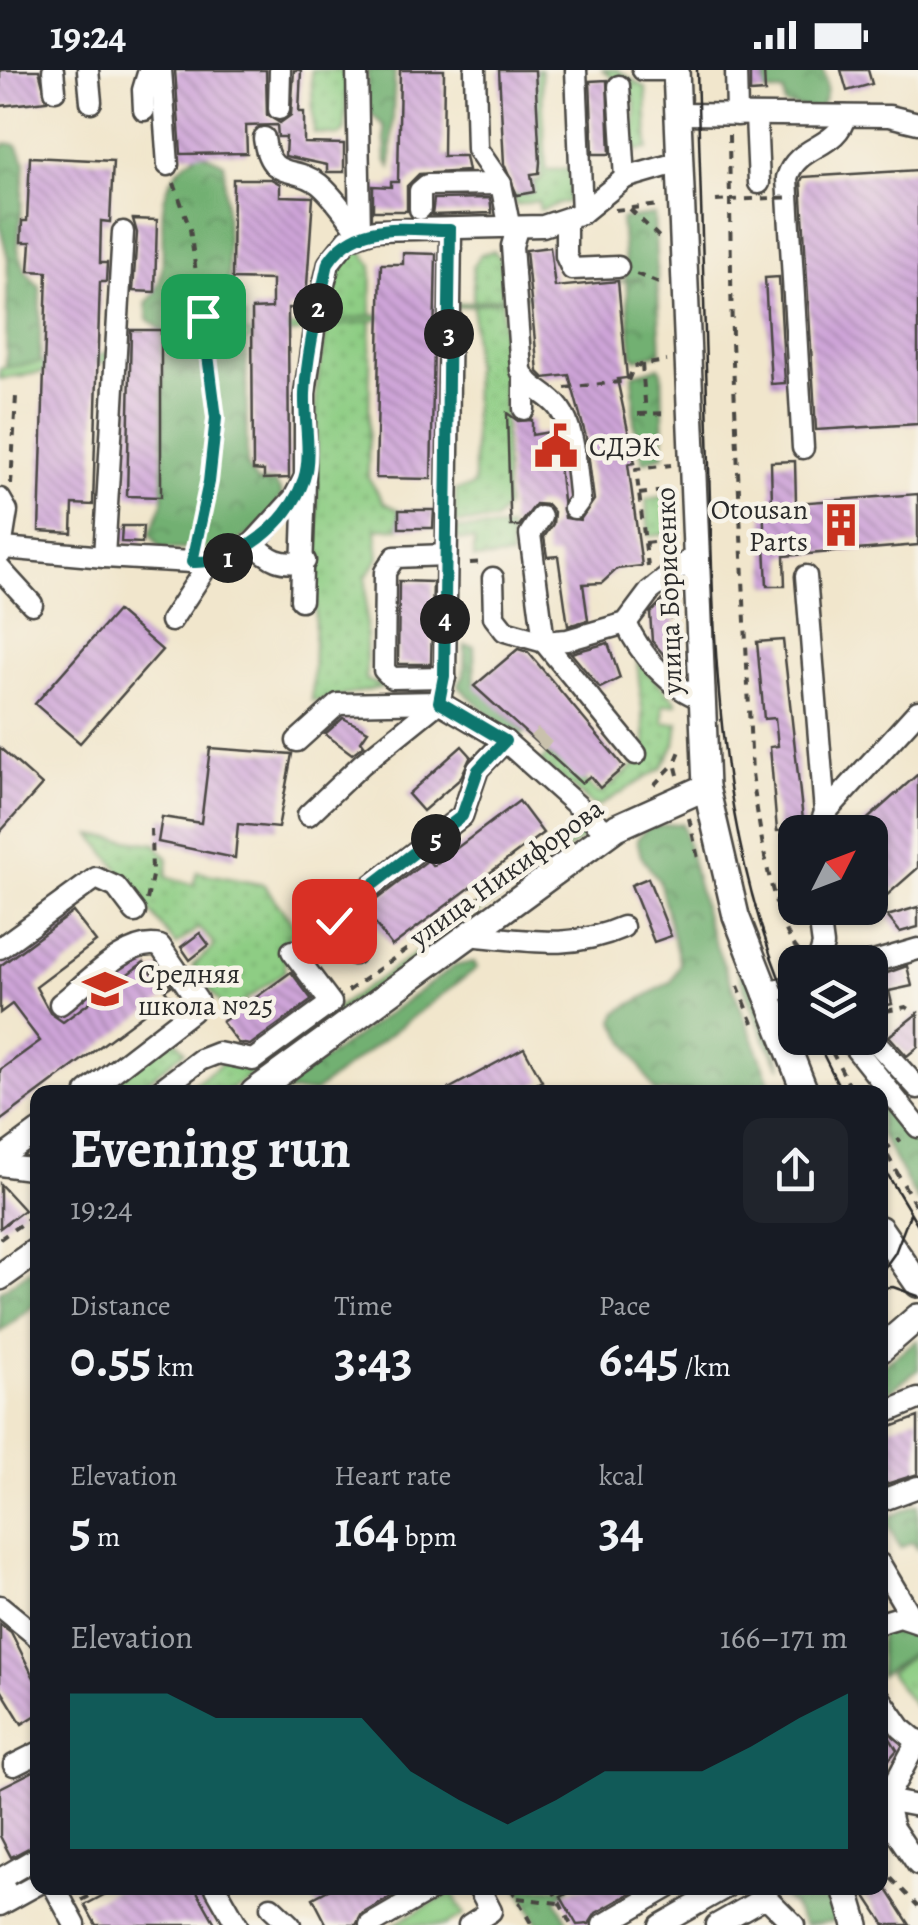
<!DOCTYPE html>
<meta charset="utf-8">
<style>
:root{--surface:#171b24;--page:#20242c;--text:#f1f3f6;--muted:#9ea1a6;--accent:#0f766e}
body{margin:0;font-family:Alegreya,serif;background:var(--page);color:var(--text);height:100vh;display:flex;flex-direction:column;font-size:38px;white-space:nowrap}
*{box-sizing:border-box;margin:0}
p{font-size:32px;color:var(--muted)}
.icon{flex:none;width:55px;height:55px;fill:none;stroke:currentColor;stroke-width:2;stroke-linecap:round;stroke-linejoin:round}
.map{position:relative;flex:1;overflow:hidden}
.sheet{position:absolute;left:30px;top:1015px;width:858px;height:810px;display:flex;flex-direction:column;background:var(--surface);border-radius:20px;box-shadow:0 2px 8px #0004}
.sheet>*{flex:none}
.needle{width:65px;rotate:48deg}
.controls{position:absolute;left:778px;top:745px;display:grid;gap:20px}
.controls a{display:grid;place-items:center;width:110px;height:110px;border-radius:20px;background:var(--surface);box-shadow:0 2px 8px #0004;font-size:50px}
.pin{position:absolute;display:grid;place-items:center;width:85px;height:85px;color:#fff;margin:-42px;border-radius:20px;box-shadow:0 5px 15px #0006}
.km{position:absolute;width:50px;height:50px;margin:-25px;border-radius:50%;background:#222;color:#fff;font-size:28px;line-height:50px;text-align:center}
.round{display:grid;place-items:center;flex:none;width:105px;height:105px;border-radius:20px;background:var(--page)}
.headline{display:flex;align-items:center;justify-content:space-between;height:170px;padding:0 40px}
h1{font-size:55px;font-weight:700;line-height:75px}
.metrics{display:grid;grid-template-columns:repeat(3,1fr);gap:15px;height:170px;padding:10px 40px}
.metrics div{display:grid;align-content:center}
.metrics b{font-size:50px;font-weight:700}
.metrics small{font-size:28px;font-weight:400}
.metrics p{font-size:28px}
.chart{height:280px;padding:20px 40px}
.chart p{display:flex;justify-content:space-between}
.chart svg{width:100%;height:180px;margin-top:10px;fill:var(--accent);opacity:.7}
.status{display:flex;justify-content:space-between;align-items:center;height:70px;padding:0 50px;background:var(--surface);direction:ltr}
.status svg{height:28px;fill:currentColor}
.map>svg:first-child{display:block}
</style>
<div class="status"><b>19:24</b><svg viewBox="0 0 49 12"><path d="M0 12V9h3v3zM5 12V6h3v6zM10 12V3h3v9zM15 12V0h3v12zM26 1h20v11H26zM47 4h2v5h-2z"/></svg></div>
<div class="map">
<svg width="918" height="1855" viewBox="0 0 918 1855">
<defs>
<pattern id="grass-dots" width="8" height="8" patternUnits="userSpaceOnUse" patternTransform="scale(2.5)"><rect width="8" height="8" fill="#8ecd84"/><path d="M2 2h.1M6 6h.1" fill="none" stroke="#7bb072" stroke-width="1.8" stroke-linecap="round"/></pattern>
<pattern id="forest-crowns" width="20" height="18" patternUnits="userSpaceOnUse" patternTransform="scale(2.5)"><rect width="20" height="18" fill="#72b072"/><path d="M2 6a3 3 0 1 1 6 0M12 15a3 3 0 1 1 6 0" fill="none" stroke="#5e8f5e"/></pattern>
<pattern id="park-tufts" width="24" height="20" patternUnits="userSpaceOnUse" patternTransform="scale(2.5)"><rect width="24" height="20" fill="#8ecd84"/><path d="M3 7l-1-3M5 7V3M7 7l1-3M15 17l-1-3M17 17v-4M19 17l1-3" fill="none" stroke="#7bb072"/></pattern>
<pattern id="building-back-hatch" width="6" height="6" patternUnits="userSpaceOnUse" patternTransform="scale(2.5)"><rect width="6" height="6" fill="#cea4d8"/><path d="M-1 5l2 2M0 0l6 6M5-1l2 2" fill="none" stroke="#a786af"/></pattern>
</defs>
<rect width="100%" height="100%" fill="#f7f3e8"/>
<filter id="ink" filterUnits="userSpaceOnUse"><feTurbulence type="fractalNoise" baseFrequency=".01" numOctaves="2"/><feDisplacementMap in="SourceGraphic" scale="20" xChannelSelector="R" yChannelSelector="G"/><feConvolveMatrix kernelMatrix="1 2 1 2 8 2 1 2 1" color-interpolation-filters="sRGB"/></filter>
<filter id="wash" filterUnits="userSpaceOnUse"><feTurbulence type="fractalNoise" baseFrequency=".0048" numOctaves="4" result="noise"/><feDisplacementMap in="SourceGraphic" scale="40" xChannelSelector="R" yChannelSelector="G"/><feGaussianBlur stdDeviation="2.25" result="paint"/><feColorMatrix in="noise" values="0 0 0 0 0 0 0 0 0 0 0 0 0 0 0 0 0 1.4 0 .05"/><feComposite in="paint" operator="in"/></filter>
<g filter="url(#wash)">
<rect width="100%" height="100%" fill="#f1e6cc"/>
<!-- grass -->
<g fill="url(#grass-dots)" stroke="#5c7c58" stroke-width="2.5">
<polygon points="311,0 347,0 345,60 339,66 314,63"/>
<polygon points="535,0 541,0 546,100 571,99 569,131 540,140 538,131 516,135 513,126 534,122 533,112 541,110"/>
<polygon points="603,0 617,0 646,18 648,79 630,81 636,41 633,26"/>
<path d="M359,178l13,17 -4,212 16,26 15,7v18l-23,1 3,29 -13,19v103l20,7c-17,2 -62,15 -74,14l6,-171 -2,-139 22,-125 9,-12z"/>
<polygon points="493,181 501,190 506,437 495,451 459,453 455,452 456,420 471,417 474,412 473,196 481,184"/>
<polygon points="668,426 669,464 649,466 646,429"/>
<polygon points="510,458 511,487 474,489 474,470 459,470 453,459"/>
<polygon points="637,591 675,630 677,634 663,635 664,653 678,653 675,674 662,698 599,736 593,735 541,692 548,684 600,724 647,685"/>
<polygon points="590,757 595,760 430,877 430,871"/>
<polygon points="92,765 156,774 168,789 166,807 193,815 197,802 264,815 295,857 285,875 285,901 228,943 192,896 213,878 213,872 198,858 176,875"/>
<polygon points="419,881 421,887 310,962 309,957"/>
<polygon points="173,966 185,981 133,1022 100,1022"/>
<path d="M299,966l1,4 -74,52h-43l41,-30c36,11 46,-6 75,-26z"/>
</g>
<!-- forest -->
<g fill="url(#forest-crowns)" stroke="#4e6e4e" stroke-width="2.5">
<path d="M190,0l14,48v36l20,9 6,143 16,11 1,150 10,15 18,1 7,11c-22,55 -70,57 -121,55l-11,-15 13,-32v-171l-15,-12 -2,-16c40,-35 -13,-109 49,-147z"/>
<polygon points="367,0 395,0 391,97 386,90 384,56 367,40"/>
<path d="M764,0h59c5,15 6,29 -6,40l-32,-5 -1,-13h-19z"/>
<polygon points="6,73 17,75 25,92 18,179 26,201 40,218 40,295 36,302 21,307 8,302 6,296 8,189 0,156 0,79"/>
<polygon points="654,145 661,283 637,289 632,284 621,149"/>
<polygon points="659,297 662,301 664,385 643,392 634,355 633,304"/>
<polygon points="465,575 474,576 475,616 525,662 517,670 458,616 464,605"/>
<path d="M698,750l4,4 25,94 55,150c-35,-47 -72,-187 -84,-248z"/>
<polygon points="682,753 708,855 774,1022 655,1022 614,951 618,942 672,911 680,894 659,811 641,786 637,769 648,757"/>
<polygon points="474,892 477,898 314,1022 278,1022 455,896"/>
<polygon points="880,1027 918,1072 918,1132 880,1063"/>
<polygon points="37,1195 37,1233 0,1262 0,1222"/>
<polygon points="918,1270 918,1300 887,1323 880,1315 880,1297"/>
<polygon points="918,1434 918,1479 912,1472 900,1478 885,1449"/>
<polygon points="900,1557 918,1563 918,1581 880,1605 880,1563"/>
<polygon points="518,1818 569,1818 556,1830 570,1855 539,1855"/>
<polygon points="771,1818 829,1818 836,1851 805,1855 792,1835"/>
</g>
<!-- park -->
<g fill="url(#park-tufts)" stroke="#5c7c58" stroke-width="2.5">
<polygon points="643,208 0,309 0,298"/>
<polygon points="918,1581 918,1638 917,1639 889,1603"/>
<polygon points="452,1822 464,1845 445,1855 393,1855"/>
</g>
<g id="blocks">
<!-- building -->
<g fill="url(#building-back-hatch)">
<polygon points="0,0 39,0 47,31 0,36"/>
<polygon points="175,0 266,0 267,45 280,53 291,45 294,0 301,0 299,42 304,42 304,73 344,74 344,102 327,102 327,95 285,86 286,67 278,67 277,55 246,56 247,83 181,84"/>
<polygon points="400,0 444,0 443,86 465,86 468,101 419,104 407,116 407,141 373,141 373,116 391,117 391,112 398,112"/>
<polygon points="499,0 535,0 540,92 539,103 531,104 534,122 517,125 504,94"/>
<polygon points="750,0 764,0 765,22 750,23"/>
<polygon points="841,0 868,0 872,14 847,21"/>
<polygon points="607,10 610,84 593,84 590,11"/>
<polygon points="30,87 113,91 110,152 101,151 100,193 107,193 106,212 100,212 93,435 73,434 72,463 39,461 47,202 29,201 31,172 21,172 22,151 27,151"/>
<polygon points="918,100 918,354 816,360 801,111 803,107"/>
<polygon points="233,109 271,109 280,114 280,126 313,127 306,230 304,238 288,238 289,408 264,409 264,401 253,400 252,239 272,238 272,210 232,209"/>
<polygon points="490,128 492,143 432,145 434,129"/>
<polygon points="133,149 157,150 155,222 133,221 137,163"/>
<polygon points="550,177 555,217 618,211 627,308 617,309 635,393 628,394 642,496 617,499 602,513 583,514 588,550 568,556 558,486 547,487 544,467 553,454 554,442 548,435 536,434 519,456 511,456 510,440 507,343 518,351 532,350 532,365 555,361 565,448 580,450 594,430 586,367 569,305 544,308 538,302 526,180"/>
<polygon points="403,183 436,184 431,409 376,408 381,194 403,194"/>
<polygon points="779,207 785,313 771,314 765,208"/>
<polygon points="131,260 161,260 161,427 127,426"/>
<polygon points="795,391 796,433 918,424 918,475 784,486 785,516 767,516 763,435 772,434 771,392"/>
<polygon points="399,440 434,440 433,458 399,458"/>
<polygon points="122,456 143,456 142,473 121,472"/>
<polygon points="399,511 433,512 431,594 398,594"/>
<polygon points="669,524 670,548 675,548 671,593 652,571 650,543"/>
<polygon points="117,541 162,580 80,673 35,634"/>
<polygon points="783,570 804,759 777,761 770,677 778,676 775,648 764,649 757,572"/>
<polygon points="608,573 620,608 600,618 571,583"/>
<polygon points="518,579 528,582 624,697 600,718 590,706 581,713 474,616"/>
<polygon points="343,648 368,661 361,671 364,675 352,684 325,664"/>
<polygon points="462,676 471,686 460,709 423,741 408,724"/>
<polygon points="0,678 42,715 0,762"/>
<polygon points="210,678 292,684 278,758 238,754 235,788 158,772 162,747 201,753"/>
<polygon points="918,704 918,798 877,834 870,826 870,762 853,762"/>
<polygon points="519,731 543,763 392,876 364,839 428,790 433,796"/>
<polygon points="648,808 671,866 654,872 631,815"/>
<polygon points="918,837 918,857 900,862 887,846"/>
<polygon points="73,842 96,872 36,917 50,943 63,952 144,892 152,903 158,898 171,916 165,920 169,925 0,1051 0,1000 40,971 12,934 0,943 0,896"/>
<polygon points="200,863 209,875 190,890 181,877"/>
<polygon points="907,896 912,916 889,921 892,934 870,939 870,909"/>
<polygon points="291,902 312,930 250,975 238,973 222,952"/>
<polygon points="918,943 918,977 907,986 889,966"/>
<polygon points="524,978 542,1011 521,1022 443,1022"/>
<polygon points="0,1114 24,1140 0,1158"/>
<polygon points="918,1347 918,1404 880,1416 880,1361"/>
<polygon points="0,1554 11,1562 38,1616 38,1644 22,1654 0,1618"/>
<polygon points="880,1652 897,1680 880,1700"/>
<polygon points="38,1699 38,1773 11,1787 0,1766 0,1718"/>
<polygon points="884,1815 910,1855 885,1855 866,1826"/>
<polygon points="117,1818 195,1818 216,1855 96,1855 85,1835"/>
<polygon points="332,1818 393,1818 396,1824 362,1844 356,1855 327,1855 313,1828"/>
<polygon points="577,1818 640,1818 596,1843 589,1854 577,1855 561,1827"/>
</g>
</g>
</g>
<g filter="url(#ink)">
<use href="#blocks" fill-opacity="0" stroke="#494743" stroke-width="2.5"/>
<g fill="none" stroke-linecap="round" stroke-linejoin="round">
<!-- minor-tunnel -->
<polyline stroke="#c9c1ac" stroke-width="20" stroke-dasharray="20 10" stroke-linecap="butt" points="537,673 545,665"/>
<!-- minor casing -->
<g stroke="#494743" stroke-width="25">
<g id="minor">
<polyline points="53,0 55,20"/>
<polyline points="88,0 91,32"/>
<polyline points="161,0 168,95"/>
<polyline points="357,0 360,163"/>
<polyline points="475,0 477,79 501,114 510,159"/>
<polyline points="576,0 582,143"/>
<polyline points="643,0 676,0"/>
<polyline points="736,0 737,45"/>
<polyline points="619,16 625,108"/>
<polyline points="279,39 280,0"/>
<polyline points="144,40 143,20 149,0"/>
<polyline points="678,44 889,46 918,53"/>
<polyline points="756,46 759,113"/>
<path d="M264,68c6,45 30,26 55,46 16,13 28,33 41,49"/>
<polyline points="420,139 420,121 427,115 501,114"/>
<polyline points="566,150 566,186 572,199 618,197"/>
<path d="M517,159l-5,17 9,124c6,18 27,23 38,38 17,23 17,64 21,92l-6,8"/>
<polyline points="123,162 104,487 209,493 227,489 253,473 294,428 305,407 305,323 315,253 329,193 348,169 375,160 543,156 582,143 625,108 680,92"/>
<polyline points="524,308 524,339"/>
<path d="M803,378l-16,-270c10,-34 51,-29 58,-62"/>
<polyline points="0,429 7,441 0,485"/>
<polyline points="541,447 530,464 544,572 636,684"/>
<path d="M253,473c17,17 28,23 52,18"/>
<polyline points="4,478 104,487"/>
<polyline points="0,499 32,534"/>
<polyline points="806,506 825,743"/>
<polyline points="493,508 494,547 505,561 544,572 567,570 626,553 650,521 696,485"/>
<polyline points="301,530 305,412"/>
<polyline points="171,551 209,493"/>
<path d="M626,553c14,32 44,65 76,76"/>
<polyline points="445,607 392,608 384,600 385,502 395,487 446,485"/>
<polyline points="297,671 338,634 439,632 505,671 608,763"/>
<polyline points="308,745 362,694 439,632 445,607 451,160"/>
<polyline points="817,762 825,743 918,641"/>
<path d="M468,865c58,5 100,16 155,-8"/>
<polyline points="0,878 96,808 116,817 135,842"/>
<polyline points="354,884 334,851 339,841 462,746 478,699 505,671"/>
<polyline points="818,892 823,875 818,838"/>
<polyline points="870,893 918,879"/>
<polyline points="764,924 795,915"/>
<path d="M60,934c25,-19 68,-67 100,-58l37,54 -5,11 -105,81"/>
<polyline points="870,966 918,1018"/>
<polyline points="847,968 918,1057"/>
<polyline points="158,1022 200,990 218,983 253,990 331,933 292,881"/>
<polyline points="0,1089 38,1061"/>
<polyline points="0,1095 38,1100"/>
<polyline points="880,1345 918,1329"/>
<polyline points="880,1431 918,1417"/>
<polyline points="880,1494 914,1551"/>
<polyline points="0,1536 38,1567"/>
<polyline points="880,1553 900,1547 918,1553"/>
<polyline points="880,1628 901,1658 918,1672"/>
<polyline points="14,1695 38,1683"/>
<polyline points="880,1732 886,1730 918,1670"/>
<polyline points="918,1736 886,1730 893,1758 918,1795"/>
<polyline points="55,1818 75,1855"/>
<polyline points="216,1818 237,1855"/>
<polyline points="10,1829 0,1809 38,1787"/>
<polyline points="0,1835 38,1814"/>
<polyline points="271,1837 290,1855"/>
<polyline points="370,1855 434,1818"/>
<polyline points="469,1855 491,1841 479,1818"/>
<polyline points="603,1855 667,1818"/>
<polyline points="660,1855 725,1818"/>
<polyline points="716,1855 760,1830 769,1830 794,1855"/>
</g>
</g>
<!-- major casing -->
<g stroke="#494743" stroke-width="30">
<g id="major">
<polyline points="676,0 706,717 736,846 805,1022"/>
<polyline points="254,1022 617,757 706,717"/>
<polyline points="880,1159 918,1214"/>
<polyline points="0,1207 38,1180"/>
<polyline points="880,1280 918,1247"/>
<polyline points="845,1818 856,1855"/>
</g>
</g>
<!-- path -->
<g stroke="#494743" stroke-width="4" stroke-dasharray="8 8" stroke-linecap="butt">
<path d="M729,65l3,206 20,432c5,39 20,159 51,182"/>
<polyline points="174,113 190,159 216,348 196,473"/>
<polyline points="716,131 730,130"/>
<polyline points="630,139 659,167"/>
<polyline points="615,140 660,135"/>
<polyline points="636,204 664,215"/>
<polyline points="642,294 646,344"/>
<polyline points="565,318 628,311 634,296 667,291"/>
<polyline points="638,344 668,343"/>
<polyline points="11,415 16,326"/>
<polyline points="639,424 673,420"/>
<polyline points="645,473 674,469"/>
<polyline points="470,493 483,492"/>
<polyline points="648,497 636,399 671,395"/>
<polyline points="678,705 675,693 682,676"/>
<polyline points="654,715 675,693"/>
<polyline points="689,748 699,793"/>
<polyline points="147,830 152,806 151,759"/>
<polyline points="738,916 755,958"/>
<polyline points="348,921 528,793"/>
<polyline points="870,944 906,937 917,944"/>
<polyline points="832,982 853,1022"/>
<polyline points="880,1072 918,1140"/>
<polyline points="884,1080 901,1069"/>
<polyline points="0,1169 31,1147 38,1135"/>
<polyline points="880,1797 918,1836"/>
<polyline points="511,1818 532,1855"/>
<polyline points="552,1818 571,1855"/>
<polyline points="518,1828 558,1833"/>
<polyline points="82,1830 104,1818"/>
</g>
<!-- minor -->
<use href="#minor" stroke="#fff" stroke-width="20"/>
<!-- major -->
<use href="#major" stroke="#fff" stroke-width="25"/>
<!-- tram -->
<g stroke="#2b2b2b" stroke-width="2.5">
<path d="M697,0c4,132 8,263 12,395 5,187 7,378 86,551"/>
<polyline points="815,968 842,1022"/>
<polyline points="880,1092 918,1155"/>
<polyline points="880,1204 895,1183 910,1144"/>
<polyline points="880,1218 893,1217 918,1226"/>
</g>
<!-- path-bridge -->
<polyline stroke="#494743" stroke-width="4" stroke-dasharray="8 8" stroke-linecap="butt" points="730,130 794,127"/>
</g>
</g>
<g fill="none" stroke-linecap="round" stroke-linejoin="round" filter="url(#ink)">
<!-- route casing -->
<g stroke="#fff" stroke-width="20">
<path id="route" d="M203,246l13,102 -7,64 -17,80c46,2 97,-38 112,-83 8,-24 0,-60 1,-85 2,-44 14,-88 23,-131 28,-44 77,-33 122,-33l-6,446 -5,26 66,39 -27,29 -16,46 -112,86 -16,19"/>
</g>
<!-- route -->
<use href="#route" stroke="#0f766e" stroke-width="12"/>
</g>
<!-- icons -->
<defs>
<g id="civic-bare" transform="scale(3.45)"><path d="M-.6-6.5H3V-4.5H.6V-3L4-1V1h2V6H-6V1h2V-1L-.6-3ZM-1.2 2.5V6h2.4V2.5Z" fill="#c8321e" stroke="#f7f3e8" stroke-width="2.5" paint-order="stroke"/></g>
<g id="building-bare" transform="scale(3.45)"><path d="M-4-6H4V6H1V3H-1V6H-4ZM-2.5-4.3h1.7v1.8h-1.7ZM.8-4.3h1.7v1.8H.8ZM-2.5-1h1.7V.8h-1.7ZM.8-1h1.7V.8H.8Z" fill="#c8321e" stroke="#f7f3e8" stroke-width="2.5" paint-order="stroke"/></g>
<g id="school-bare" transform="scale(3.45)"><path d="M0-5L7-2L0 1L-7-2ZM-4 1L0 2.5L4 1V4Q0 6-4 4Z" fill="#c8321e" stroke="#f7f3e8" stroke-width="2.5" paint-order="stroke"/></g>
</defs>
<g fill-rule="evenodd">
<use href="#civic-bare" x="556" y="376"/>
<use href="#building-bare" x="841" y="455"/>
<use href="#school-bare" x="105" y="919"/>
</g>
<g text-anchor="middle" stroke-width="9" stroke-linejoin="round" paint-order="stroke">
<!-- poi labels -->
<g font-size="28" fill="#2b2b2b" stroke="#f7f3e8" text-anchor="start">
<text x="589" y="386">СДЭК</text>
<text x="808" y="449" text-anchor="end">Otousan<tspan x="808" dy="32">Parts</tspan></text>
<text x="138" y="913">Средняя<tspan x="138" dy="32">школа №25</tspan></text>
</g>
<!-- street labels -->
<g font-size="28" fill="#2b2b2b" stroke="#f7f3e8">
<text transform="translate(668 521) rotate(-92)" y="10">улица Борисенко</text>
<text transform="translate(506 802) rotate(-36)" y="10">улица Никифорова</text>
</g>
</g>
</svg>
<div class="controls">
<a><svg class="needle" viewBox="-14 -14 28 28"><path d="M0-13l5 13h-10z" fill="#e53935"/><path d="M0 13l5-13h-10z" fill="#9ea1a6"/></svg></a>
<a><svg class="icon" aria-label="layers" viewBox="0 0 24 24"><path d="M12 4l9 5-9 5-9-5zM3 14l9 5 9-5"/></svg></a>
</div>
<div class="pin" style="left:203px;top:246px;background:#1e9e55"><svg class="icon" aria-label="arrive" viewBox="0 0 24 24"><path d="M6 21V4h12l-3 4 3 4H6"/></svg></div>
<div class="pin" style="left:334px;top:851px;background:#d93025"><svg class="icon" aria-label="check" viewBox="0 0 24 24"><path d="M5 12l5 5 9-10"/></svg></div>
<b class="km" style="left:228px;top:488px">1</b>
<b class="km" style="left:318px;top:238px">2</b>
<b class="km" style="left:449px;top:264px">3</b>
<b class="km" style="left:445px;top:549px">4</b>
<b class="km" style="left:436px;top:769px">5</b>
<section class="sheet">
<div class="headline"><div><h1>Evening run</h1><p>19:24</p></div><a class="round"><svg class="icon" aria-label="share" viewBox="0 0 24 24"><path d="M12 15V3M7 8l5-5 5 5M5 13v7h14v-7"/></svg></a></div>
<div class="metrics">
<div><p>Distance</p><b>0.55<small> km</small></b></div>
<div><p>Time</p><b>3:43</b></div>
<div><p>Pace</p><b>6:45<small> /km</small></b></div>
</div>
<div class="metrics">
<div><p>Elevation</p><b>5<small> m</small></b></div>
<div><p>Heart rate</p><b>164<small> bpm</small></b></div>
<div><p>kcal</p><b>34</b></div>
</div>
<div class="chart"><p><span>Elevation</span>166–171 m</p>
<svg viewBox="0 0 160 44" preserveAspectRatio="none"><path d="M0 44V6L10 6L20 6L30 12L40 12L50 12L60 12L70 25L80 32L90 38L100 32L110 25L120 25L130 25L140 19L150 12L160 6V44z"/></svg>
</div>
</section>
</div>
